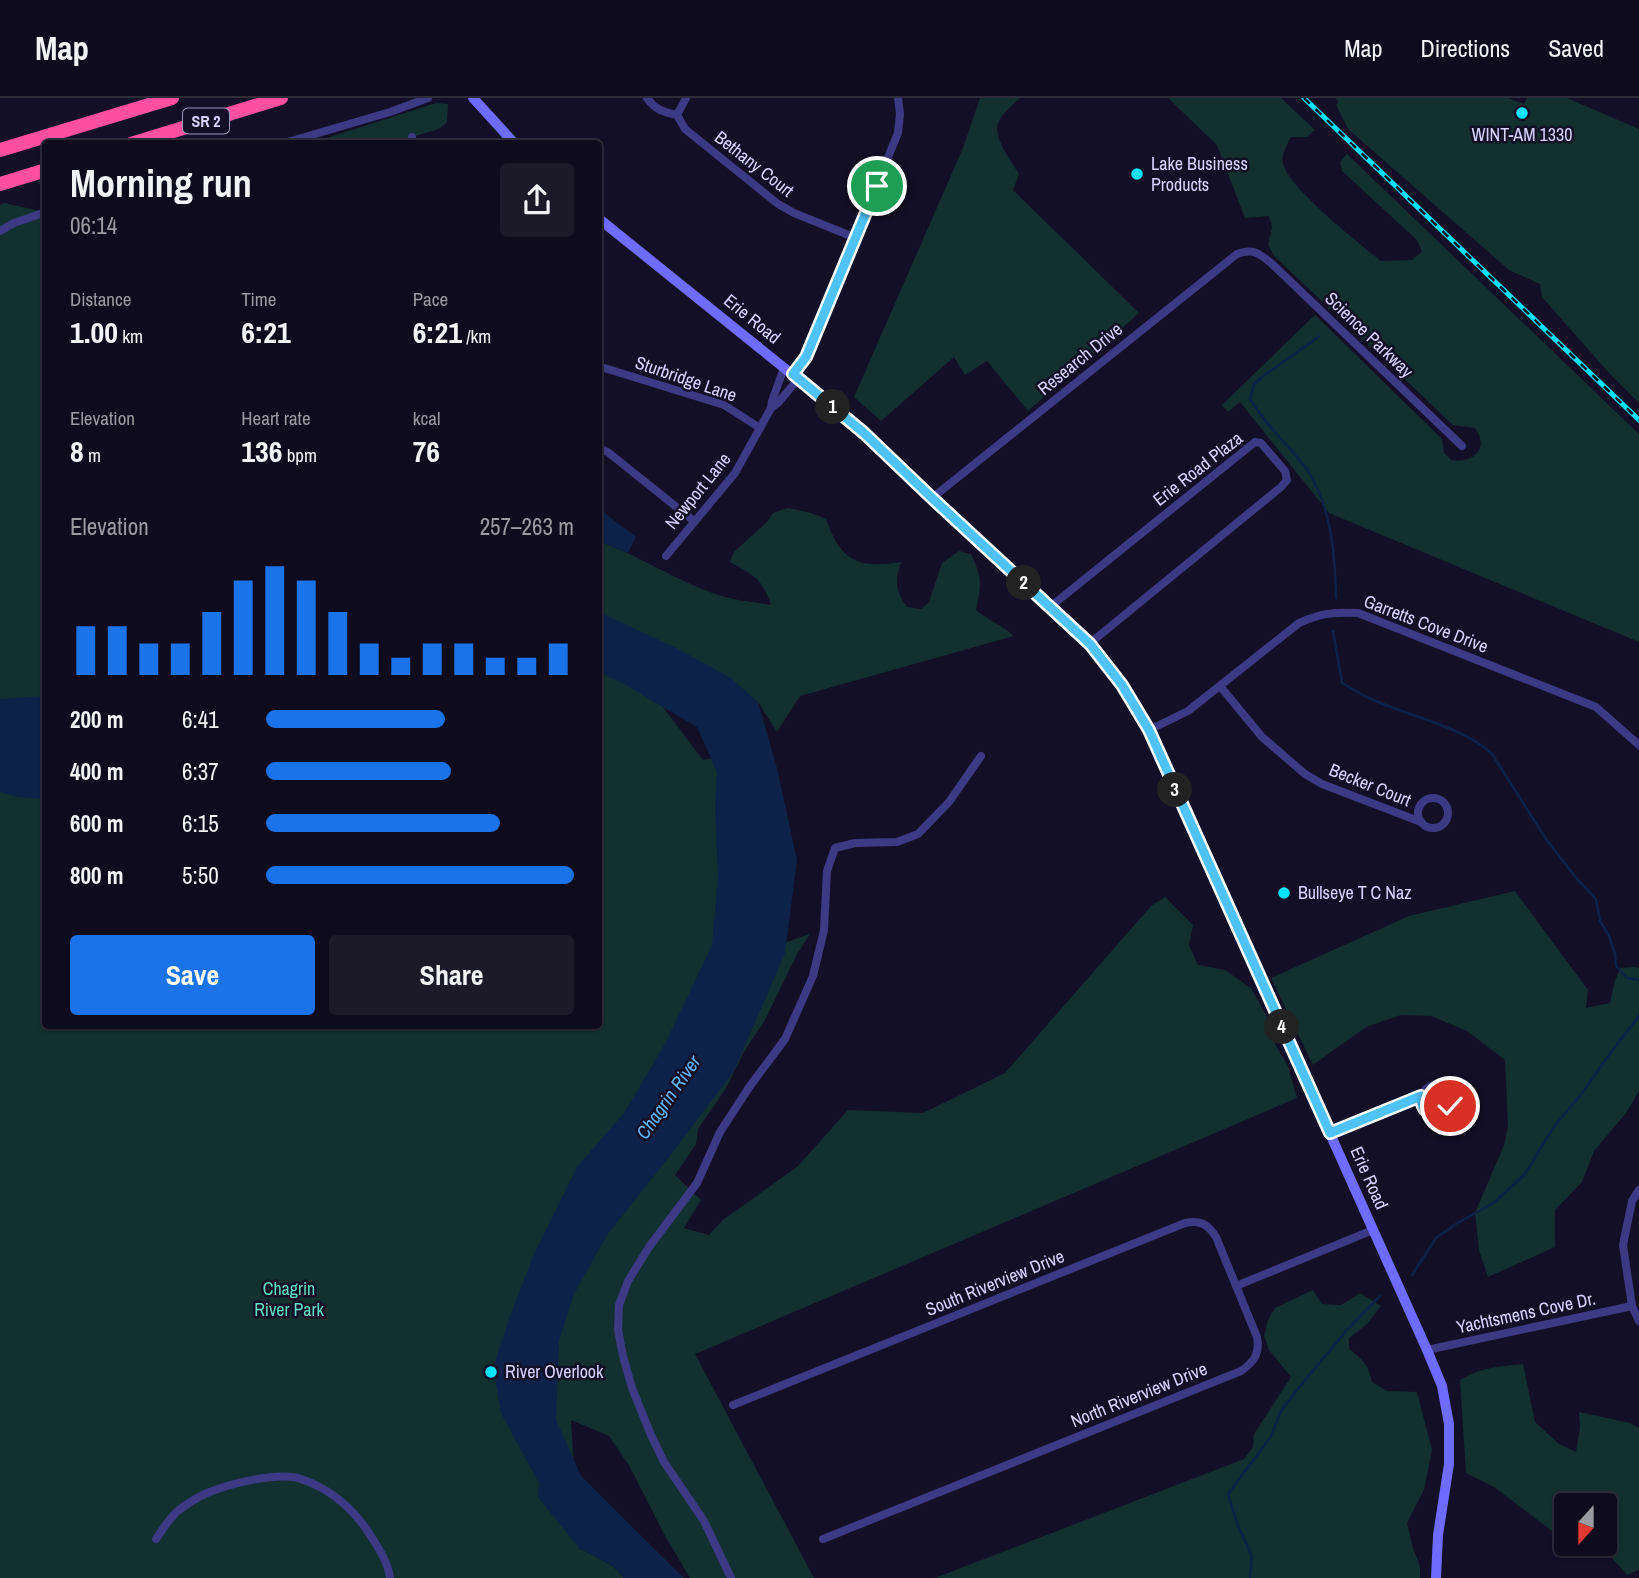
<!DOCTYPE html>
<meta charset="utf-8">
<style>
:root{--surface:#0e0b1c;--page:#1c1929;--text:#f1f3f6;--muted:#9b9ba3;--line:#2e2b3b;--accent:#1a73e8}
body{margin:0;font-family:"Archivo Narrow",sans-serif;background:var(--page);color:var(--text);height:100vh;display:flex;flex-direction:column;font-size:26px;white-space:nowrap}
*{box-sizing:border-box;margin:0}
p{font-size:23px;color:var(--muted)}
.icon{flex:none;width:38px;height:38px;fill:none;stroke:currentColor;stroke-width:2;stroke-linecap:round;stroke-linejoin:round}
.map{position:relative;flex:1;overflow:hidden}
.sheet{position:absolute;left:42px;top:42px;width:560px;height:889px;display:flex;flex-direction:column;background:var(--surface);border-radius:7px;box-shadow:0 2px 5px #0004,0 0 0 2px var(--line)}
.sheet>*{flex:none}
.needle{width:46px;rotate:201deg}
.tools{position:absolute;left:1554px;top:1395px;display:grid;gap:14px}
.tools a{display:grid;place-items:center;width:63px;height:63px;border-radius:7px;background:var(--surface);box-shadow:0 2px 5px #0004,0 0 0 2px var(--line);font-size:35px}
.pin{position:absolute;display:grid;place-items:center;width:60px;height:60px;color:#fff;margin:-30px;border:4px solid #fff;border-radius:50%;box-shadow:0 2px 7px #0007}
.km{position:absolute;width:35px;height:35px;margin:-18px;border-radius:50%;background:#222;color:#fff;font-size:19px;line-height:35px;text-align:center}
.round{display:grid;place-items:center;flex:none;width:74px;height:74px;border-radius:7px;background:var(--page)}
.summary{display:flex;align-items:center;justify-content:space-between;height:119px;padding:0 28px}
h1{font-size:38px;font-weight:800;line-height:52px}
.metrics{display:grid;grid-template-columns:repeat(3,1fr);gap:10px;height:119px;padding:7px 28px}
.metrics div{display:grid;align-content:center}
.metrics b{font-size:30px;font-weight:800}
.metrics small{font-size:19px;font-weight:400}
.metrics p{font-size:19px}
.chart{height:196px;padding:14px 28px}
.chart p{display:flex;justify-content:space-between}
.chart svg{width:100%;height:126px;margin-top:7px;stroke:var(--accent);stroke-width:6}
.cta{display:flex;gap:14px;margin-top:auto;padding:14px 28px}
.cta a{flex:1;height:80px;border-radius:7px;background:var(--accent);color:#fff;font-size:28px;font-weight:800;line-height:80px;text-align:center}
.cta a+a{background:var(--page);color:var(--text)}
ul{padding:0 28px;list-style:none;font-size:23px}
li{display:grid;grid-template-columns:112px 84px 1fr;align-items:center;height:52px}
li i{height:18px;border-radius:9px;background:var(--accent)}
header{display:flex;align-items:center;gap:42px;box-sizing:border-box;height:98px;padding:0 35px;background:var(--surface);border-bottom:2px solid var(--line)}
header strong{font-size:33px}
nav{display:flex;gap:38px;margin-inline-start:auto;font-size:24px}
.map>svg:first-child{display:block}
</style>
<header>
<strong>Map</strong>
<nav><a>Map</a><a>Directions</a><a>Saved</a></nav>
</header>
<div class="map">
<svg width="1639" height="1480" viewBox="0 0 1639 1480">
<rect width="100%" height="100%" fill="#130f26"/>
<!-- green -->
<g fill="#12302f">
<path d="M980,0h40c-7,7 -19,16 -22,25 -5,15 14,39 21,51l-6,16 126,123 -111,98 -41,-50 -22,14 -11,-18 -73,64 -27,-24 109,-249z"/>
<path d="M1168,0h113l34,32 -8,7h-16c-4,8 -10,17 -8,26 5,25 76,80 98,98l31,-1 10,-8 -5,-12 -75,-69 -2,-9 7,-8 292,280v208l-310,-129 -89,-111 -12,10 -6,-7 93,-90 127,124 2,14 7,7c22,4 39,-11 24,-32l-22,-3 -179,-169 -6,-11 4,-18 -3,-11 -24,2 -28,-73z"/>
<polygon points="1335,0 1508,0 1524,6 1527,0 1567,0 1639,31 1639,305 1609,275 1542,199 1540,186 1509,172 1348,31 1336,7 1339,4"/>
<polygon points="436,5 448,6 447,24 439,31 391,45 308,46"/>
<polygon points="4,105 45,114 46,928 598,928 599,544 626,560 703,662 750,653 763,852 810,836 796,858 765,922 745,952 725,992 698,1031 696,1046 675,1077 701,1102 684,1130 709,1137 723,1122 798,1068 848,1012 923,1015 1005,975 1151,808 1165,799 1193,827 1189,847 1198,867 1225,872 1251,890 1266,917 1275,946 1288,968 1297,1000 695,1256 814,1480 690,1480 664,1436 630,1369 609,1338 571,1322 579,1450 613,1468 624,1480 0,1480 0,107"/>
<path d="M788,410l23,5 15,6c15,42 31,50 75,43 -6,19 -6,28 6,45l14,2 8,-7 13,-39 17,-12 12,3c12,26 10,29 5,56 12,10 26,15 38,26l-214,60 -23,36 -19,-30 -159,-90 -1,-71c43,15 81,42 124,55 16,5 33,6 49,9 -8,-26 -19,-31 -41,-43l4,-10 34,-31 5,-8z"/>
<polygon points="1515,793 1588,892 1586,910 1610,905 1615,883 1620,870 1635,869 1639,870 1639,993 1626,1015 1594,1053 1582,1084 1555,1112 1555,1149 1488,1179 1479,1152 1475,1115 1504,1047 1508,1027 1505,962 1467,933 1431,918 1401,917 1366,929 1313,967 1271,880 1409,818"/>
<path d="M1313,1192l9,14 19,1 19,-12 21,13 -14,18 -18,14v11c14,11 19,15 23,33l15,9 30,1 15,58 -8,40 -17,33 6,25 7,18v12h-485l309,-119 9,-12 1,-13 37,-57 -22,-27 -5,-14 4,-16 7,-12z"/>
<path d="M1523,1266l12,58 24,22 17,8 4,-25 -1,-15 51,11 9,5v142l-12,5 -27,-31h5v-39h-39v30l-14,-4 -58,-44 -28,-14 -6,-93c18,-12 41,-14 63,-16z"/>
</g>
<!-- water -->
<g fill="#0c2248">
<polygon points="599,408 607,417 636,439 628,455 599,443"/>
<polygon points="599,514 676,550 731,580 758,604 777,670 797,762 785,855 734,973 669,1059 607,1137 574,1196 559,1243 556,1322 581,1378 684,1480 624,1480 613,1468 579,1450 538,1399 539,1385 501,1315 493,1269 510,1218 534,1156 577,1069 624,1015 666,944 712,847 718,780 715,709 717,674 697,629 624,586 599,574"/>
<polygon points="45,598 45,701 18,699 0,694 0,601"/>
</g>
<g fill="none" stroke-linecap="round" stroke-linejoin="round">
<!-- stream -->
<g stroke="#0c2248" stroke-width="2.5">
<path d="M1320,238l-58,41 -8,7 -4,15c6,9 12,18 19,26 13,16 28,30 39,46 24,39 27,83 28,127"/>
<path d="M1333,533l9,52c10,5 19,12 29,16 35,16 95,29 121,55l54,85 31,40 19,20 4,22 9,15 6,18 1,12 11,12 12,2"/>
<polyline points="1412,1177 1436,1140 1456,1126 1495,1104 1525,1076 1553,1030 1586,990 1606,961 1639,918"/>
<polyline points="1250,1480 1252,1458 1238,1428 1228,1396 1270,1340 1281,1313 1297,1292 1346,1233 1380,1198"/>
</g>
<!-- street -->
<g stroke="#3d3a85" stroke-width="8">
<path d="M647,0c8,12 17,14 30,17l8,14 93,75 16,9 62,25"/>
<polyline points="677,17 686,0"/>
<polyline points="412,39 413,46"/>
<polyline points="281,46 390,14 428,0"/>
<polyline points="500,46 509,38"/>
<polyline points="0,133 14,125 46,114"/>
<polyline points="598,268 724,307 760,330"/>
<polyline points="793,277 806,259 898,35 900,16 898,0"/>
<polyline points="771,310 778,305 798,281"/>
<polyline points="598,349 609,355 694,423"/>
<path d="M932,400l305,-244c15,-6 22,-1 34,9l191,183"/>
<polyline points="666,458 735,375 771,310 772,303 784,270"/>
<polyline points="1050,509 1255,344 1261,345 1285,373 1287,382 1281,389 1089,546"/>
<polyline points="1220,588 1262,639 1305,676 1322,686 1421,724"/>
<path d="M1149,632l39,-19 111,-88c22,-10 35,-11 59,-10l238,94 43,38"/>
<circle cx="1433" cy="715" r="15"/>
<circle cx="1436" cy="1002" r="15"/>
<polyline points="1330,1035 1421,998"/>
<polyline points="1639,1092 1632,1103 1623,1147 1632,1208 1639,1223"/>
<polyline points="1236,1188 1373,1132"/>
<polyline points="1427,1252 1632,1208"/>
<path d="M733,1307l452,-182c15,-3 23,1 31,14l41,100c3,17 -3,25 -16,34l-418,168"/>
<path d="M156,1441c7,-10 14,-22 23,-29 8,-6 19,-13 28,-17 22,-9 71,-22 94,-14 27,9 50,28 66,51 9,14 21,31 23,48"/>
<polyline points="731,1480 704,1423 664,1364 651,1337 632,1290 623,1258 618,1232 619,1207 628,1183 649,1149 697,1085 720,1034 750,988 785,941 813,878 824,832 827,773 835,750 855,745 897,744 918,736 949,704 981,658"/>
</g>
<!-- secondary -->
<g stroke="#6f6bff" stroke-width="10">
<polyline points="473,0 515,46"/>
<polyline points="598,120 865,335 932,400 1089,546 1122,587 1149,632 1427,1252 1442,1288 1449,1326 1449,1366 1438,1437 1436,1480"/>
</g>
<!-- highway -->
<g stroke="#ff4fa3" stroke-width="14">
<polyline points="131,46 281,0"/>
<polyline points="0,52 172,0"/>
<polyline points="0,86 46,72"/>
</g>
<!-- rail casing -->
<g stroke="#00e5ff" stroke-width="5">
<polyline id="rail" points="1304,0 1639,322"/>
</g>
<!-- rail -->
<use href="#rail" stroke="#130f26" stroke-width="2.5" stroke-dasharray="8" stroke-linecap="butt"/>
</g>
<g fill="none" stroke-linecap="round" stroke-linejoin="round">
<!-- route casing -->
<g stroke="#fff" stroke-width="14">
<path id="route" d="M877,88l-71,171 -13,17 71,59 68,65 158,146 32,41 27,45 181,403 91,-37c0,19 16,25 29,10"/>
</g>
<!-- route -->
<use href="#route" stroke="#4fc3f7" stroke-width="9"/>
</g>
<!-- markers -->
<g fill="#00e5ff" stroke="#130f26" stroke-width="2.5">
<circle cx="1522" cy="15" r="7"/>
<circle cx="1137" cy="76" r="7"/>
<circle cx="1284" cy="795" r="7"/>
<circle cx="491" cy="1274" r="7"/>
</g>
<g text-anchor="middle" stroke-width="5" stroke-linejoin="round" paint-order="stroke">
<!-- shield labels -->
<rect fill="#130f26" stroke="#9e99be" stroke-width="2" x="183" y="10.5" width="46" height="25" rx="5"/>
<g font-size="16" font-weight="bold" fill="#d9d4ff">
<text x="206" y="29">SR 2</text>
</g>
<!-- poi labels -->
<g font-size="18" fill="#d9d4ff" stroke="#130f26" text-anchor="start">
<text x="1522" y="43" text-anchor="middle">WINT-AM 1330</text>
<text x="1151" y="72">Lake Business<tspan x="1151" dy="21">Products</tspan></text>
<text x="1298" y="801">Bullseye T C Naz</text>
<text x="505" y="1280">River Overlook</text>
</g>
<!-- street labels -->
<g font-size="18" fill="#d9d4ff" stroke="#130f26">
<text transform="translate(754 66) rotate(38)" y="6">Bethany Court</text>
<text transform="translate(752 221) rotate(39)" y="6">Erie Road</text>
<text transform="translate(1369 237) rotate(44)" y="6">Science Parkway</text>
<text transform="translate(1080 261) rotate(-39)" y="6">Research Drive</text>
<text transform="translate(686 281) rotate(19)" y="6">Sturbridge Lane</text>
<text transform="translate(1198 371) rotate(-38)" y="6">Erie Road Plaza</text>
<text transform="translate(698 393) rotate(-51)" y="6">Newport Lane</text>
<text transform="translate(1426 526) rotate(21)" y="6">Garretts Cove Drive</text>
<text transform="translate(1370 687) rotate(22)" y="6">Becker Court</text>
<text transform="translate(1369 1080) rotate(66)" y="6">Erie Road</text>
<text transform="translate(995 1185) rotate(-22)" y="6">South Riverview Drive</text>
<text transform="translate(1526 1215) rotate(-12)" y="6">Yachtsmens Cove Dr.</text>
<text transform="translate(1139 1297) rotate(-22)" y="6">North Riverview Drive</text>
</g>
<!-- park labels -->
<g font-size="18" fill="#5fe0c0" stroke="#130f26">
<text x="289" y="1197">Chagrin<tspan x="289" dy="21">River Park</tspan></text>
</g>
<!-- water labels -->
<g font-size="19" font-style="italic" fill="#62b6ff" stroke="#130f26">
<text transform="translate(668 999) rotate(-55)" y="7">Chagrin River</text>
</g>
</g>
</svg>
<div class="tools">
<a><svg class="needle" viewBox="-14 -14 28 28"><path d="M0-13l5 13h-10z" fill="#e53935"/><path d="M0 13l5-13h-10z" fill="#9b9ba3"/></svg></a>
</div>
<div class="pin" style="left:877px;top:88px;background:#1e9e55"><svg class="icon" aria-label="arrive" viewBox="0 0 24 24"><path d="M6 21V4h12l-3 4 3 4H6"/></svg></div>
<div class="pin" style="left:1450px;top:1008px;background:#d93025"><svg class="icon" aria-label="check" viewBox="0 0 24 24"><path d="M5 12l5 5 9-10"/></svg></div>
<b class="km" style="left:833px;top:309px">1</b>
<b class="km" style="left:1024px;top:485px">2</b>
<b class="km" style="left:1175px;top:692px">3</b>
<b class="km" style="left:1282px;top:929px">4</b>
<section class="sheet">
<div class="summary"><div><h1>Morning run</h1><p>06:14</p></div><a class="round"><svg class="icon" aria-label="share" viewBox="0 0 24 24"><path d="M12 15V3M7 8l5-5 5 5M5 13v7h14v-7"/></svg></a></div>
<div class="metrics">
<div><p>Distance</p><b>1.00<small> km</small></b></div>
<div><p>Time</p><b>6:21</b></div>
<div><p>Pace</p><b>6:21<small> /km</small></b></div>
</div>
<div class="metrics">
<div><p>Elevation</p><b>8<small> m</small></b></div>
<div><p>Heart rate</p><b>136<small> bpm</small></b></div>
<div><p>kcal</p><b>76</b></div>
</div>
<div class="chart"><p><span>Elevation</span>257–263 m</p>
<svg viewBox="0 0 160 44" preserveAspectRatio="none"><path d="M5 44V27M15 44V27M25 44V33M35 44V33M45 44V22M55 44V11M65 44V6M75 44V11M85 44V22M95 44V33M105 44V38M115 44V33M125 44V33M135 44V38M145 44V38M155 44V33"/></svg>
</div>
<ul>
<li><b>200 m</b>6:41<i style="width:58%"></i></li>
<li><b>400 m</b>6:37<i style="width:60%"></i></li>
<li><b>600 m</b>6:15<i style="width:76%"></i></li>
<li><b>800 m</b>5:50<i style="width:100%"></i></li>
</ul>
<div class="cta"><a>Save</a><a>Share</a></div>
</section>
</div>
